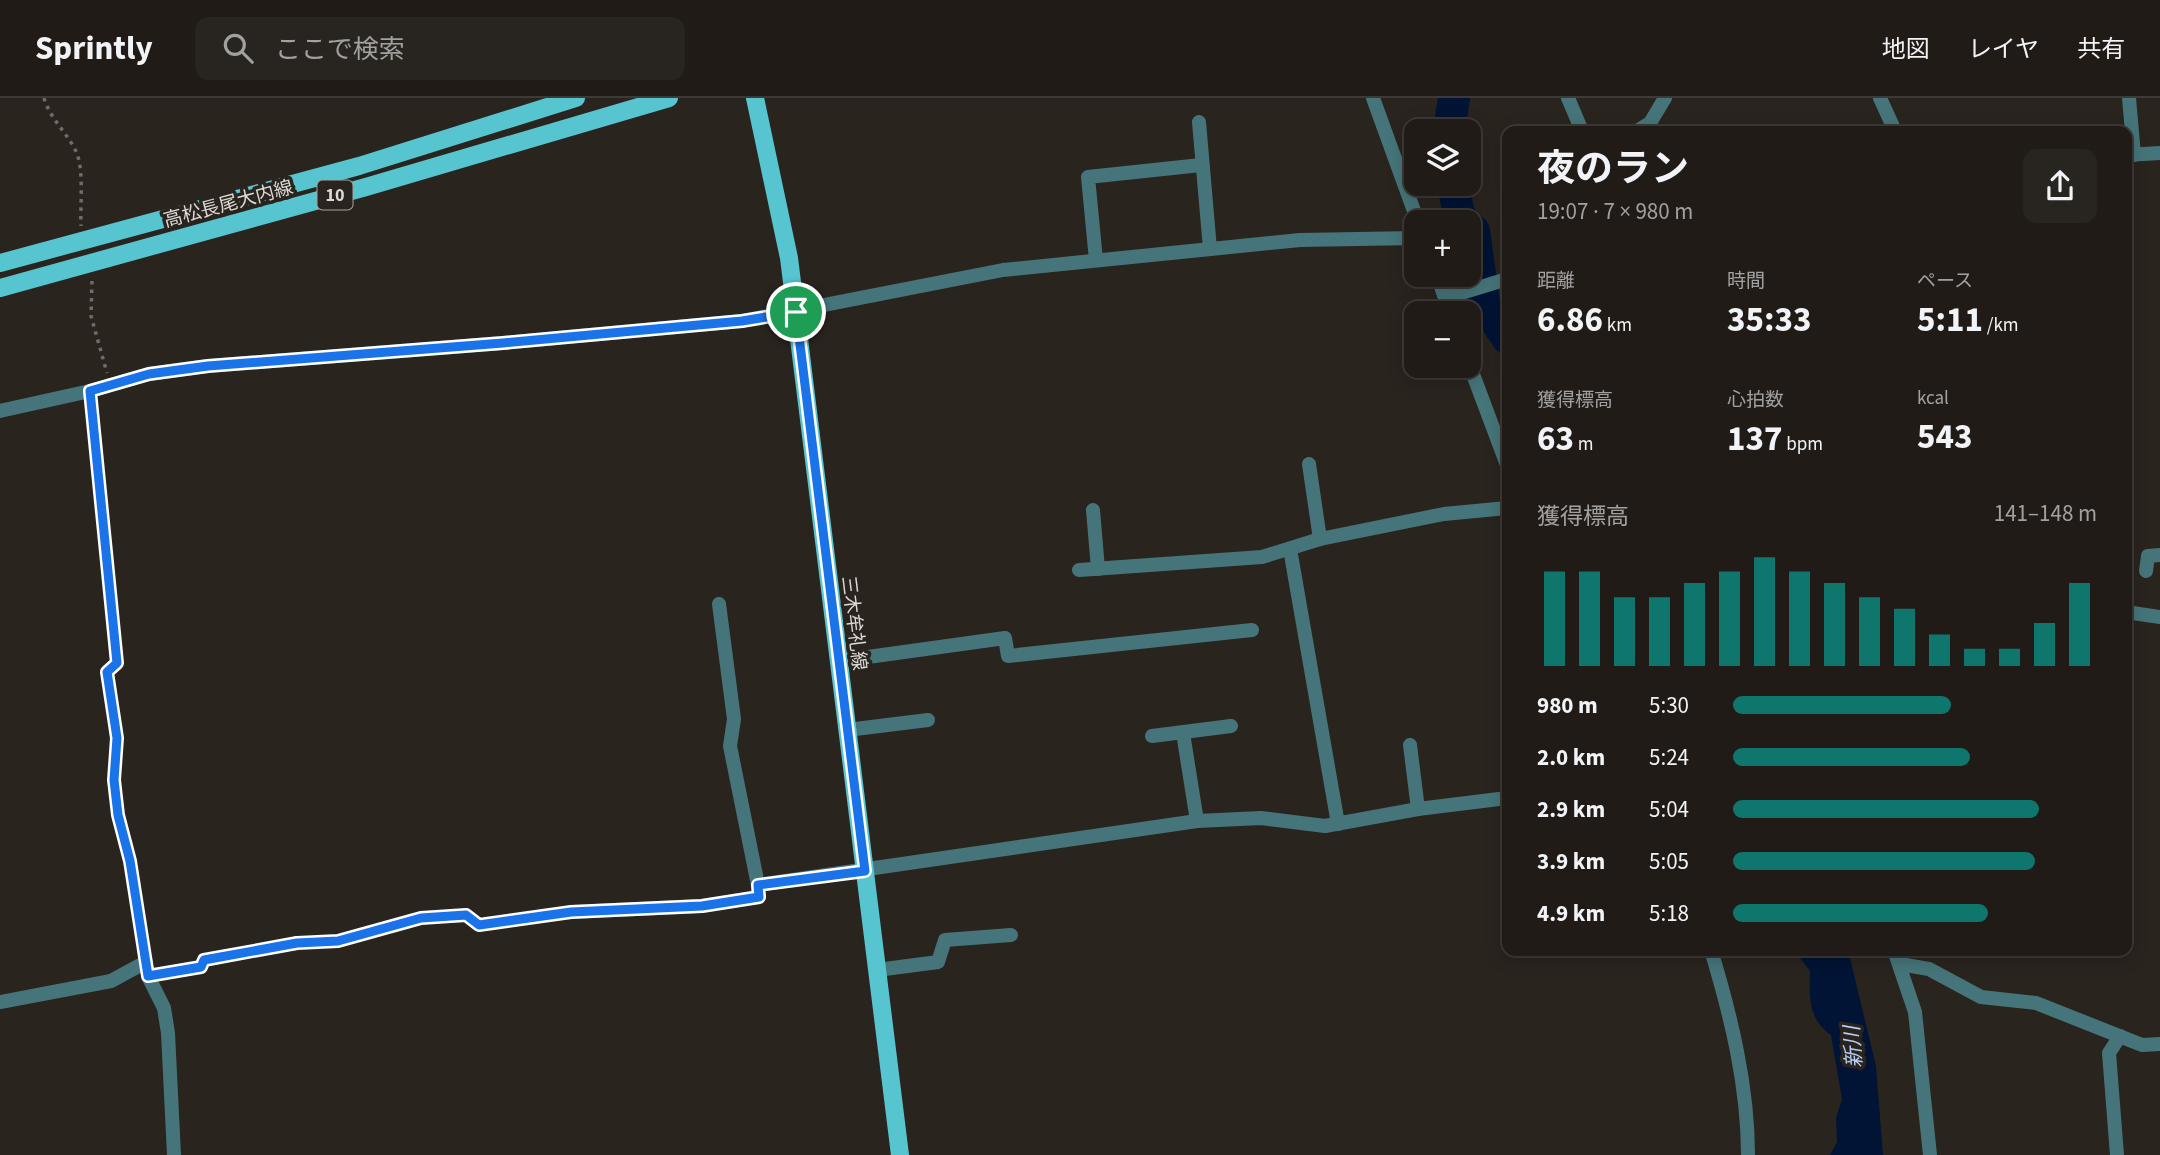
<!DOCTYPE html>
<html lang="ja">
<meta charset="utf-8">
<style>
:root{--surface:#201b17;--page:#282420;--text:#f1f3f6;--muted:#a2a1a1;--line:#3d3936;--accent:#0f766e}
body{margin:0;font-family:"Source Sans 3","Noto Sans JP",sans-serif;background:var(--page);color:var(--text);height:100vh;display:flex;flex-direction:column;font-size:26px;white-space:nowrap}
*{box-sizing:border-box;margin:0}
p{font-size:23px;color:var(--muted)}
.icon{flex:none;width:38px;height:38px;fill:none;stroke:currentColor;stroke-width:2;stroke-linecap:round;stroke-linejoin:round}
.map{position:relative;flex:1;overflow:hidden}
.side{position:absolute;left:1502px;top:28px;width:630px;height:830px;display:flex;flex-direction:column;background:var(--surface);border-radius:14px;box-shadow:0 4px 18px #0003,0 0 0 2px var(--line)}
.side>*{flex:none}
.buttons{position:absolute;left:1404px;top:21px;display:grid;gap:14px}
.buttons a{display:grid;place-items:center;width:77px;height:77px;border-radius:14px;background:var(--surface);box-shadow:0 4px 18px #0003,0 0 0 2px var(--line);font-size:35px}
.pin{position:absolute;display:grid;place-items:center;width:60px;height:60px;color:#fff;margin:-30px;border:4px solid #fff;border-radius:50%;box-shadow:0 2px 7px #0007}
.round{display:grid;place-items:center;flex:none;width:74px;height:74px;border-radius:14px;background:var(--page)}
.headline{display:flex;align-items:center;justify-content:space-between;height:119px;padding:0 35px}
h1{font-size:38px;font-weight:700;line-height:52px}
.figures{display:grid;grid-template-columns:repeat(3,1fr);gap:10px;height:119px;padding:7px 35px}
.figures div{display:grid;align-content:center}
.figures b{font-size:35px;font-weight:700}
.figures small{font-size:19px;font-weight:400}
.figures p{font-size:19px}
.chart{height:196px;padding:14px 35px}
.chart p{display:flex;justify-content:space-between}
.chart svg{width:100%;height:126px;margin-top:7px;stroke:var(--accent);stroke-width:6}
ul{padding:0 35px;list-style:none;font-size:23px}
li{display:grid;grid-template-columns:112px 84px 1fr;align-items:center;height:52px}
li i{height:18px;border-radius:9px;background:var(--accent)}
header{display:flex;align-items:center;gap:42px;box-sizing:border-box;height:98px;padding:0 35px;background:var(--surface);border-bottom:2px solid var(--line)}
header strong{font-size:33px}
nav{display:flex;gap:38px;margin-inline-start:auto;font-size:24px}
.search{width:490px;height:63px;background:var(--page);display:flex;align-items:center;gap:18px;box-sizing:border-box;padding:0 24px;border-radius:14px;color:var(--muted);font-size:26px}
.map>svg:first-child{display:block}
</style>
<header>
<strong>Sprintly</strong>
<div class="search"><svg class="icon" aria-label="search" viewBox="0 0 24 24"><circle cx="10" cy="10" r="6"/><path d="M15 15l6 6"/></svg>ここで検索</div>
<nav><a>地図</a><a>レイヤ</a><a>共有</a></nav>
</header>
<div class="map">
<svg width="2160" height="1057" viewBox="0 0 2160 1057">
<rect width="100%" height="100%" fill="#2a241f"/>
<!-- water -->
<g fill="#011435">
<path d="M1478,161l16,47 13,21v40c-17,-34 -39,-67 -39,-106z"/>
<path d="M1794,852h54l28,116 7,89h-53l7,-13 -1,-24 6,-19 -11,-64c-23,-16 -22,-39 -21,-64z"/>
</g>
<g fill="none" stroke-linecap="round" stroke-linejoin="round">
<!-- river -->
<g stroke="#011435" stroke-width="32">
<polyline points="1449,33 1454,0"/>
<polyline points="1453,86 1459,117 1465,124"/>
<polyline points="1468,127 1474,133 1484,205 1507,240"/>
</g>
<!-- path -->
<g stroke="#716b67" stroke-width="3.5" stroke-dasharray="3.5 5" stroke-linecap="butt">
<path d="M44,0c7,23 25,36 33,56 7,18 3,52 4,72"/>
<polyline points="92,183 91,218 107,275"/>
<polyline points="92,306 117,565 107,574 117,640 114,682 118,717 130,763 143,849"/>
<polyline points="164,875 201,869 203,862 297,845 339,843 421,820 466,817 479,827 559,816"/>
</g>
<!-- street -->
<g stroke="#45757a" stroke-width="14">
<polyline points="1373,0 1418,124"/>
<polyline points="1568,0 1582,33"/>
<polyline points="1880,0 1895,33"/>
<polyline points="2129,0 2134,57"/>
<polyline points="1199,24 1210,151"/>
<polyline points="1637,33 1650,25 1665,0"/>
<polyline points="2126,57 2160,55"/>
<polyline points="1096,162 1088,79 1201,67"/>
<polyline points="1437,177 1450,215"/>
<polyline points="1445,200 1507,181"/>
<polyline points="1468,263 1507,367"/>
<polyline points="0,313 90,293 149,276 208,268 503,245 742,223 1003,172 1300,142 1416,140"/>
<polyline points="1309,366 1320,441"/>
<polyline points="1093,412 1098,471"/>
<polyline points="1290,451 1338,726"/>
<polyline points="1079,472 1262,459 1320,441 1444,416 1507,410"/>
<polyline points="2146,473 2148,458 2160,457"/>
<polyline points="719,506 734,621 730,648 758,787"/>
<polyline points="2126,514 2160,519"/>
<polyline points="839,563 1005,540 1008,558 1252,532"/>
<polyline points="847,632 928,622"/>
<polyline points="1183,635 1197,723"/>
<polyline points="1152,638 1231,628"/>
<polyline points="1410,647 1418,711"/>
<polyline points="571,814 702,808 759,799 758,787 1197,723 1261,720 1325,728 1418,711 1507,700"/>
<path d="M1711,852c20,66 37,136 37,205"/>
<polyline points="1894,852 1915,914 1930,1057"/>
<polyline points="1900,866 1929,871 1981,899 2036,905 2142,947 2160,946"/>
<polyline points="877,872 938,864 945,842 1011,837"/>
<polyline points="148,878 164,910 168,935 174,1057"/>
<polyline points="0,904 111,883 146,864"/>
<polyline points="2117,1057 2109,955 2120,938"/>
</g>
<!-- primary -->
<g stroke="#57c5d0" stroke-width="18">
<polyline points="755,0 789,160 900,1057"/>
<polyline points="0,165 359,68 576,0"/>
<polyline points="0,190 366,89 669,0"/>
</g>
</g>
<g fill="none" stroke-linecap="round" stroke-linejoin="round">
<!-- route casing -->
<g stroke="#fff" stroke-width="14">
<polygon id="route" points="796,214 865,773 758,787 759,799 702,808 571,814 479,827 466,817 421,820 338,843 297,845 204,862 201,869 148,878 130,763 118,717 114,682 117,640 107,574 117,565 90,293 149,276 208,268 503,245 742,223"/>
</g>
<!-- route -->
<use href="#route" stroke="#1a73e8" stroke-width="9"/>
</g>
<g text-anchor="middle" stroke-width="7" stroke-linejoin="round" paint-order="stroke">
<!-- shield labels -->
<rect fill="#2a241f" stroke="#a7a39e" stroke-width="2" x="317.5" y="82.5" width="35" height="29" rx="5"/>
<g font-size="18" font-weight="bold" fill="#ddd9d5">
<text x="335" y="103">10</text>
</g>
<!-- street labels -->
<g font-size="19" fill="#ddd9d5" stroke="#2a241f">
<text transform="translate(228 105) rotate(-15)" y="7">高松長尾大内線</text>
<text transform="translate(855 525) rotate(83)" y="7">三木牟礼線</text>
</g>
<!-- water labels -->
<g font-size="21" font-style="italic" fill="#b6cff5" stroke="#2a241f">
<text transform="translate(1853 949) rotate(-94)" y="7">新川</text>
</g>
</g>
</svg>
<div class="buttons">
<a><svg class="icon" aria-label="layers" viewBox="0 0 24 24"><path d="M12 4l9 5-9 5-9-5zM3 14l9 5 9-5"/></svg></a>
<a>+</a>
<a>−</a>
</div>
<div class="pin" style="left:796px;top:214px;background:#1e9e55"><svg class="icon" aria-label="arrive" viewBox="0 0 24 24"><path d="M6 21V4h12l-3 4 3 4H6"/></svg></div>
<section class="side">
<div class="headline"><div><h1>夜のラン</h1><p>19:07 · 7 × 980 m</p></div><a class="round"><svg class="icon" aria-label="share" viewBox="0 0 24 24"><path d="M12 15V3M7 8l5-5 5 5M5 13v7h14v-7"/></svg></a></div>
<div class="figures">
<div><p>距離</p><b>6.86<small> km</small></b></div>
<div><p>時間</p><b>35:33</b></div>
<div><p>ペース</p><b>5:11<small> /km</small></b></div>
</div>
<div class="figures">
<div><p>獲得標高</p><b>63<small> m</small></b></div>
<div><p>心拍数</p><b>137<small> bpm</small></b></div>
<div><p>kcal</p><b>543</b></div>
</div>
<div class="chart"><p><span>獲得標高</span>141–148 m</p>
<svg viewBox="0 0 160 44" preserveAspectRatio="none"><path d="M5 44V11M15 44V11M25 44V20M35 44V20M45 44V15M55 44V11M65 44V6M75 44V11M85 44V15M95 44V20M105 44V24M115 44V33M125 44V38M135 44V38M145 44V29M155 44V15"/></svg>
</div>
<ul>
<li><b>980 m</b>5:30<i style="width:60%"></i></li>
<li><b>2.0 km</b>5:24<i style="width:65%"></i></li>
<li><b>2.9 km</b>5:04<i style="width:84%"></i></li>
<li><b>3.9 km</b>5:05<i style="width:83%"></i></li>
<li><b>4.9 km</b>5:18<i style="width:70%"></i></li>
</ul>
</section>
</div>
